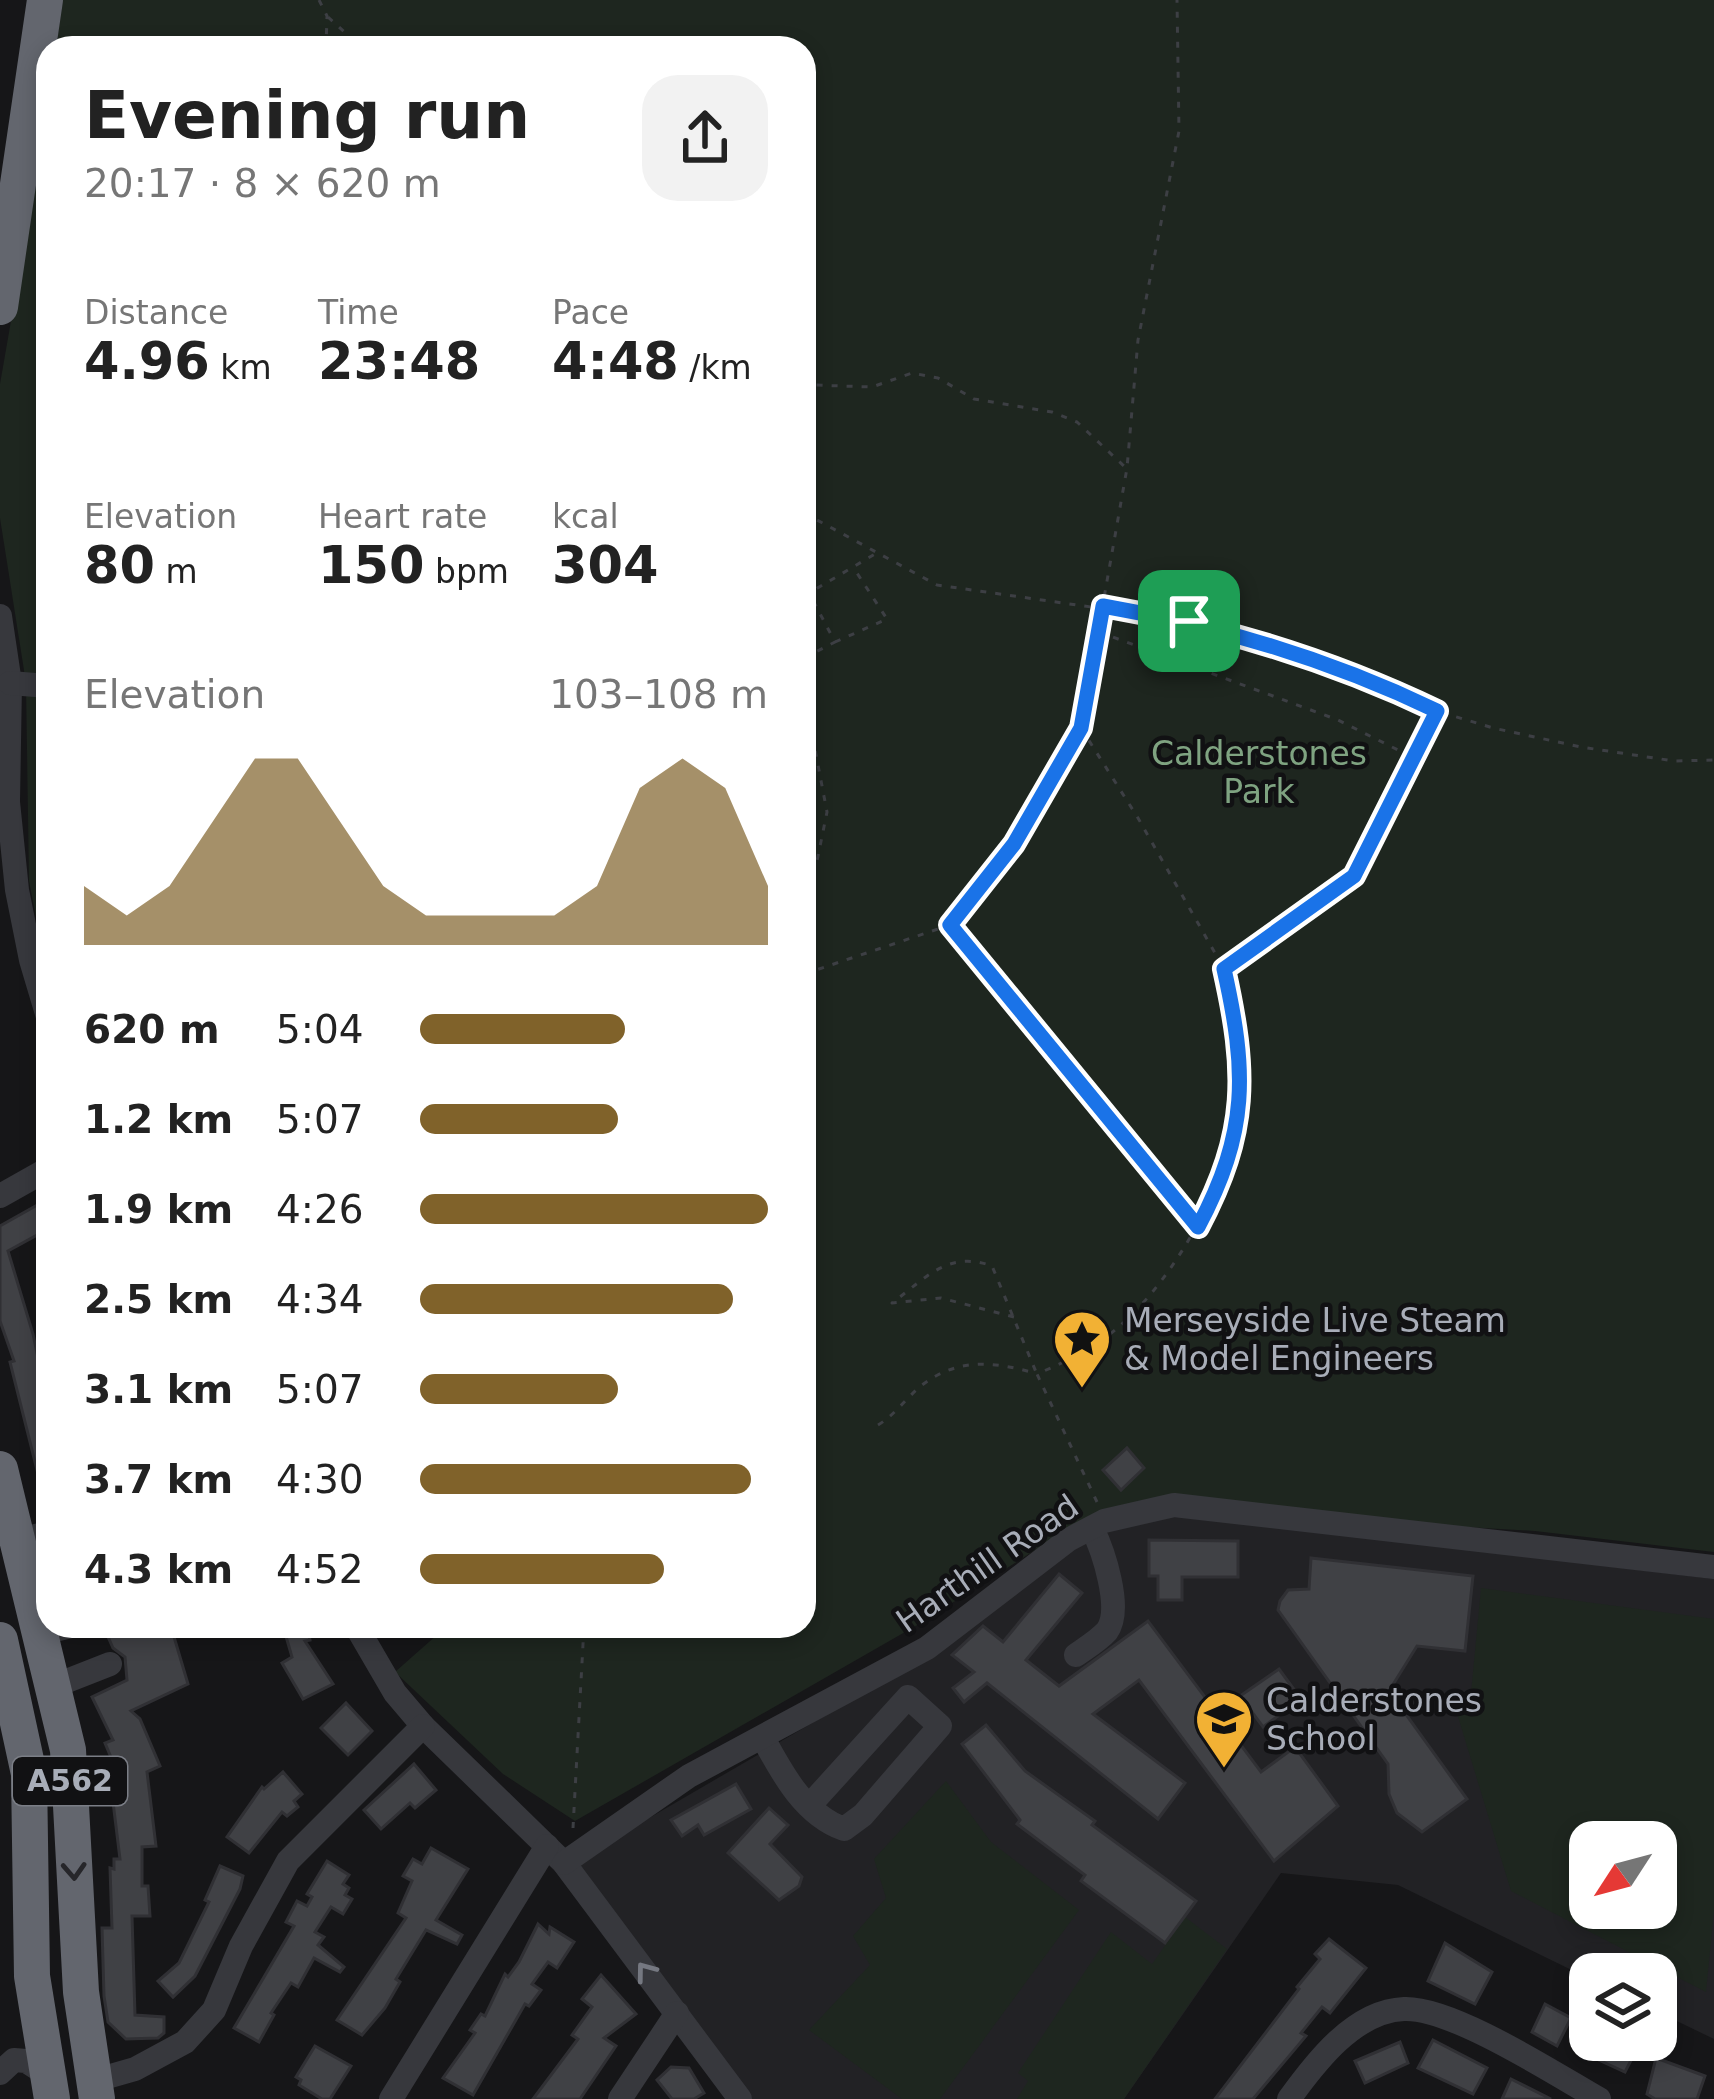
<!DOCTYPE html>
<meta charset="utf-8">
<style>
:root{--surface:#fff;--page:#f2f2f2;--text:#222;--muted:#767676;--accent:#80622a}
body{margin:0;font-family:"DejaVu Sans",sans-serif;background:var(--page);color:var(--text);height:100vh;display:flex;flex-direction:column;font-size:45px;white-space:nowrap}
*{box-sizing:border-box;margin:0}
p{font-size:39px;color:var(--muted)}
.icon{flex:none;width:66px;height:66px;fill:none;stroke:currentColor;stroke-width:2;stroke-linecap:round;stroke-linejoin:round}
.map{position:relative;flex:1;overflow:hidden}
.sheet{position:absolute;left:36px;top:36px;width:780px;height:1602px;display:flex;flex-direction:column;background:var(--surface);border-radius:36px;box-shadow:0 6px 18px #0003}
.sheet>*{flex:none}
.needle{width:78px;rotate:234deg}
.fabs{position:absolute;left:1569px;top:1821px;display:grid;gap:24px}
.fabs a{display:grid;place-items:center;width:108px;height:108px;border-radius:24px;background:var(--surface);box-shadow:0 6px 18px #0003;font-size:60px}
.pin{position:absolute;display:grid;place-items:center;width:102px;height:102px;color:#fff;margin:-51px;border-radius:24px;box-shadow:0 6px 18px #0006}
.round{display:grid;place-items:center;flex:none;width:126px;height:126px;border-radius:36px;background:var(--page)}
.headline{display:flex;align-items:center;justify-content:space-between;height:204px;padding:0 48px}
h1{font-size:66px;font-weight:600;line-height:90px}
.figures{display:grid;grid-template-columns:repeat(3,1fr);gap:18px;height:204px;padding:12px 48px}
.figures div{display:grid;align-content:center}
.figures b{font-size:51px;font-weight:600}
.figures small{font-size:33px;font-weight:400}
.figures p{font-size:33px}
.chart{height:336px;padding:24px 48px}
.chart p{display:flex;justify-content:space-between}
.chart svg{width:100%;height:216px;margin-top:12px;fill:var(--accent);opacity:.7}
ul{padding:0 48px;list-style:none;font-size:39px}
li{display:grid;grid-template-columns:192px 144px 1fr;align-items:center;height:90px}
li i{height:30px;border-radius:15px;background:var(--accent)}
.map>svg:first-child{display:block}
</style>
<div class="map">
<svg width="1714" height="2099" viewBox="0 0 1714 2099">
<rect width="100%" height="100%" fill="#161618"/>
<!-- built -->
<path fill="#222225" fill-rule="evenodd" d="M1169,1514l545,65v460l-58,-28v-37h-66v5l-192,-94 -117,-12 -157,226h-384l-168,-236 352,-205 179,-132zM1590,1842h66v66h-66z"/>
<!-- green -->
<g fill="#1e261f" fill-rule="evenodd">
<polygon points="63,0 1714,0 1714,1552 1535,1531 1413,1524 1178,1497 1062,1533 919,1624 575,1821 503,1774 395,1672 447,1626 804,1626 804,48 56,48"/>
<polygon points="48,109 48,978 29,881 26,683 0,518 0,384"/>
<path d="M1481,1588l233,31v291l-8,82 -195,-101 -55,-181 15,-17zM1656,1842v66h-66v-66z"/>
<polygon points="946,1781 991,1842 1079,1910 940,2099 902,2099 809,2030 870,1965 853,1936 886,1898 874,1859"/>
<polygon points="1185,1917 1227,1949 1124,2099 1017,2099 1028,2081 1018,2073 1111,1932 1152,1964"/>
</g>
<!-- building -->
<g fill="#404145" stroke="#303034" stroke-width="3">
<polygon points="48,1199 48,1229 8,1251 33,1334 48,1406 48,1494 43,1494 10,1362 14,1361 0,1321 0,1226"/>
<polygon points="1127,1448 1144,1468 1121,1490 1103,1470"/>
<polygon points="1149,1540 1238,1541 1238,1577 1182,1577 1182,1600 1158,1600 1158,1576 1149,1576"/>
<polygon points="1311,1558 1473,1576 1465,1651 1417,1646 1389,1691 1467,1799 1422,1832 1397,1813 1389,1794 1388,1764 1278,1610 1280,1601 1288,1590 1309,1589"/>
<polygon points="1059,1574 1082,1593 1026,1660 1059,1686 1148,1621 1261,1772 1295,1747 1338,1806 1274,1861 1139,1680 1093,1714 1185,1783 1158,1819 987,1683 964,1702 953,1688 974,1672 952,1655 983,1626 1003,1642"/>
<polygon points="115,1626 166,1626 172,1630 188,1684 131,1711 140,1719 160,1766 147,1772 156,1846 142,1847 142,1886 148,1886 150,1916 132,1916 135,2015 164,2017 164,2033 158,2038 126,2039 108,2022 104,1996 102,1928 112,1928 110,1868 114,1869 114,1859 120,1859 112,1794 126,1793 105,1743 113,1740 92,1697 127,1680 125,1657 113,1648 105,1630"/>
<polygon points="283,1626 307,1626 310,1640 305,1641 333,1684 303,1699 282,1663 292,1657"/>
<polygon points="1279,1669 1301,1699 1263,1727 1240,1696"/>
<polygon points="346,1703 372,1731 348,1755 321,1728"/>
<polygon points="986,1725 1025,1771 1095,1821 1092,1825 1196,1901 1165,1943 1081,1881 1085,1875 1017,1824 1020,1820 962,1744"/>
<polygon points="414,1764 436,1790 415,1808 410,1803 381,1829 364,1810"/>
<polygon points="283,1772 302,1794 294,1801 298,1807 287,1816 282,1812 249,1853 227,1837 262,1787 264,1789"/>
<polygon points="736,1784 751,1809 704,1835 698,1825 682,1836 671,1820"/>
<polygon points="769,1808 788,1825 770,1844 802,1877 799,1886 779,1900 728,1853"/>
<polygon points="431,1848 468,1869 436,1920 462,1935 457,1944 426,1930 396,1979 400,1982 385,2008 362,2035 337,2020 406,1918 398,1913 412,1881 403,1876 413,1859 422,1864"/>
<polygon points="327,1861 349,1875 343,1884 349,1888 345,1895 352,1899 343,1914 331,1907 315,1932 324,1937 318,1945 344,1967 340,1972 314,1958 298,1987 291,1983 271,2013 274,2015 259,2042 234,2028 294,1926 286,1922 297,1901 307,1906 312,1897 307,1894"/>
<polygon points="220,1866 243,1876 240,1889 195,1976 173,1997 158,1981 179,1963 209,1902 205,1900"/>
<polygon points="538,1924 549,1934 550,1927 574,1942 557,1968 548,1962 532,1984 541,1990 529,2006 525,2004 473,2095 443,2078 475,2033 470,2030 481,2014 485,2016 505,1974 508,1977 519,1962"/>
<polygon points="1329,1939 1366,1968 1330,2013 1322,2007 1301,2033 1306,2036 1253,2099 1215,2099 1299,1989 1297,1987 1320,1959 1315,1954"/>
<polygon points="1445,1943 1492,1972 1475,2004 1428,1981"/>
<polygon points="601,1975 636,2014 604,2038 616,2046 580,2099 533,2099 578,2039 572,2035 592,2007 582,1999"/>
<polygon points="1545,2004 1571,2018 1557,2046 1532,2032"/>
<polygon points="1433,2040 1487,2068 1473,2094 1418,2068"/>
<polygon points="1595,2040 1632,2040 1639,2045 1625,2072 1588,2055"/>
<polygon points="1400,2042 1408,2063 1365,2083 1355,2061"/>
<polygon points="315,2046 351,2066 330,2099 322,2099 299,2085 301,2080 296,2077"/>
<polygon points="1656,2058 1705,2076 1697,2099 1655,2099 1647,2094"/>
<polygon points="671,2067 689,2068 704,2093 694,2099 672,2099 657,2080"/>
<polygon points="1511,2079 1551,2099 1502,2099"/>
</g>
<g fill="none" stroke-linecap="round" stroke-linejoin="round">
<!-- path -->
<g stroke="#3d3f44" stroke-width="3" stroke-dasharray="6 9" stroke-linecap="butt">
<polyline points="319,0 327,16 326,48"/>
<polyline points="328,17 362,48"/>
<polyline points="804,392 813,385 872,387 912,373 938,378 974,399 1052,412 1077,422 1125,467"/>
<polyline points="804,513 937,585 1189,621 1299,654 1437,711 1493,728 1581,747 1674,761 1714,760"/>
<polyline points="804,596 875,554"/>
<polyline points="1099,632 1338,720 1412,757"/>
<polyline points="835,642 887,619 853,567"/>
<polyline points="804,658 835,642 809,593"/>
<polyline points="804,692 827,812 817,861 804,874"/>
<polyline points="1081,728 1138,818 1223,967"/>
<polyline points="951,927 1197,1225"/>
<polyline points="804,974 950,925 1014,844 1081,728 1127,468 1138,340 1179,131 1177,0"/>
<path d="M1014,1317l-73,-19 -49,5c34,-25 56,-53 100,-37l44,106"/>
<path d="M878,1425c18,-11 28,-27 44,-40 37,-28 72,-23 113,-12"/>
<path d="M1097,1502l-60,-128c23,-10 45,-20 65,-34 70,-49 134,-168 140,-253 3,-39 -10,-80 -18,-118l130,-93 83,-165"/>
<polyline points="573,1828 584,1626"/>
</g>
<!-- minor -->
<g stroke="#37383d" stroke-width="24">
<polyline points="0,616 10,683 8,802 17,890 31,960 48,1017"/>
<polyline points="10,683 48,686"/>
<polyline points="0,1196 48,1169"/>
<polyline points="19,1540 48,1533"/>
<polyline points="356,1626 395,1693 423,1726 564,1863 740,2099"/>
<polyline points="42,1633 71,1626"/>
<path d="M1076,1655c10,-7 23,-15 31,-24 16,-22 -4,-81 -15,-103"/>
<polyline points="54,1686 110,1664"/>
<path d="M763,1738c19,35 41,77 81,91l19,-14 77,-89 -32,-29 -98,108"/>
<polyline points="564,1863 689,1776 927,1648 1068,1540 1104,1521 1174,1505 1714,1567"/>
<polyline points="0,2073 14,2060 26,2061 46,2074"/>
<polyline points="93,2081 135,2069 185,2042 214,2010 241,1946 288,1861 423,1726"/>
<polyline points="391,2099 547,1846"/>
<polyline points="620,2099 677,2013"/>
<path d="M1289,2099c26,-36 65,-88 115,-90 48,-2 151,65 195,90"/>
</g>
<!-- highway -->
<g stroke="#63666e" stroke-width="36">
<polyline points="0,307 45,0"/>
<polyline points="0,1469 68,1750 81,1992 97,2099"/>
<polyline points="0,1640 29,1774 32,1976 52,2099"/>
</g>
</g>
<!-- one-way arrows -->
<defs><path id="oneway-chevron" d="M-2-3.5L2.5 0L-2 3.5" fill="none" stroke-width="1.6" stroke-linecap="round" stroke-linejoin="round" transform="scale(3)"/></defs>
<use stroke="#26262a" href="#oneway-chevron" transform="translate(74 1871) rotate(87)"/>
<use stroke="#757881" href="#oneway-chevron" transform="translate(645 1971) rotate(-127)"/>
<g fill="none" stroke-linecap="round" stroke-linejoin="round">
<!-- route casing -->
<g stroke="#fff" stroke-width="24">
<path id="route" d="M1103,606c116,20 228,54 334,105l-83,165 -130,93c23,103 25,162 -26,258l-248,-302 64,-81 67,-116z"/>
</g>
<!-- route -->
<use href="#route" stroke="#1a73e8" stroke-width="15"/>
</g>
<!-- icons -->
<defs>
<g id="sight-pin" transform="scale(3)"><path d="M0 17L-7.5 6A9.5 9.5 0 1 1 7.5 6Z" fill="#f2b134" stroke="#111113"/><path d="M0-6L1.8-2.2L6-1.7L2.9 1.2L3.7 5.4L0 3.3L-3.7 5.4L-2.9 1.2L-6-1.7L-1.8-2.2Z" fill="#111"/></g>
<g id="school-pin" transform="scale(3)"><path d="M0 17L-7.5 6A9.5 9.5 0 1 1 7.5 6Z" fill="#f2b134" stroke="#111113"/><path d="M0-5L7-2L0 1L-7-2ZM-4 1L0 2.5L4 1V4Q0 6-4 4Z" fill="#111"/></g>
</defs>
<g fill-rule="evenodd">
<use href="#sight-pin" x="1082" y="1339"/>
<use href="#school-pin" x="1224" y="1719"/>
</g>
<g text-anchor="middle" stroke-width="9" stroke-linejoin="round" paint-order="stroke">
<!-- shield labels -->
<rect fill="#111113" stroke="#7b7e86" stroke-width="3" x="13" y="1757" width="114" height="48" rx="9"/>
<g font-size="30" font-weight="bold" fill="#a8adb8">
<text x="70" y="1791">A562</text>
</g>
<!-- park labels -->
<g font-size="33" fill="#7fa381" stroke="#111113">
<text x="1259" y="765">Calderstones<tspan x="1259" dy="38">Park</tspan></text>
</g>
<!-- poi labels -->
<g font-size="33" fill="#a8adb8" stroke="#111113" text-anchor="start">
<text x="1124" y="1332">Merseyside Live Steam<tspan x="1124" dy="38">&amp; Model Engineers</tspan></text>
<text x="1266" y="1712">Calderstones<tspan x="1266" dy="38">School</tspan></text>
</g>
<!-- street labels -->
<g font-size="33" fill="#a8adb8" stroke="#111113">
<text transform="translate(987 1563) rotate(-35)" y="12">Harthill Road</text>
</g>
</g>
</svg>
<div class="fabs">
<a><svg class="needle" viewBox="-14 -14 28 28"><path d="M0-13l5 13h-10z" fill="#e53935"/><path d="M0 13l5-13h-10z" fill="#767676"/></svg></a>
<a><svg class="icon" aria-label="layers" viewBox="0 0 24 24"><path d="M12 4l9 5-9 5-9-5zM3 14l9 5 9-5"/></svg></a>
</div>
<div class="pin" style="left:1189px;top:621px;background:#1e9e55"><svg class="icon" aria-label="arrive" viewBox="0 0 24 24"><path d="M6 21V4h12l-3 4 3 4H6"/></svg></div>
<section class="sheet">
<div class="headline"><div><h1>Evening run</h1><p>20:17 · 8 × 620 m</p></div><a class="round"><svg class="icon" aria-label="share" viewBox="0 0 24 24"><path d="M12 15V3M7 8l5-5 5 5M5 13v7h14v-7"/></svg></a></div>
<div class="figures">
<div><p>Distance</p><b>4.96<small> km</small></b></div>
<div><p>Time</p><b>23:48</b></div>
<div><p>Pace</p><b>4:48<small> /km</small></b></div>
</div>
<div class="figures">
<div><p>Elevation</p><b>80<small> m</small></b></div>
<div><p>Heart rate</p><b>150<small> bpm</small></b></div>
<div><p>kcal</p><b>304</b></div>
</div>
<div class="chart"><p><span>Elevation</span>103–108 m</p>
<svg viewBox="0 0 160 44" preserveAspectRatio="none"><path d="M0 44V32L10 38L20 32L30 19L40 6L50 6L60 19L70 32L80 38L90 38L100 38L110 38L120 32L130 12L140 6L150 12L160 32V44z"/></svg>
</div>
<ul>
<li><b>620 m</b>5:04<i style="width:59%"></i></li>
<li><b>1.2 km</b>5:07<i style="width:57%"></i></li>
<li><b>1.9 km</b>4:26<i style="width:100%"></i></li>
<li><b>2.5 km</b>4:34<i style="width:90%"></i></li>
<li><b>3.1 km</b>5:07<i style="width:57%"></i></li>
<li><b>3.7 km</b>4:30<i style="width:95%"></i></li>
<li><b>4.3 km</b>4:52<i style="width:70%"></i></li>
</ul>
</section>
</div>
